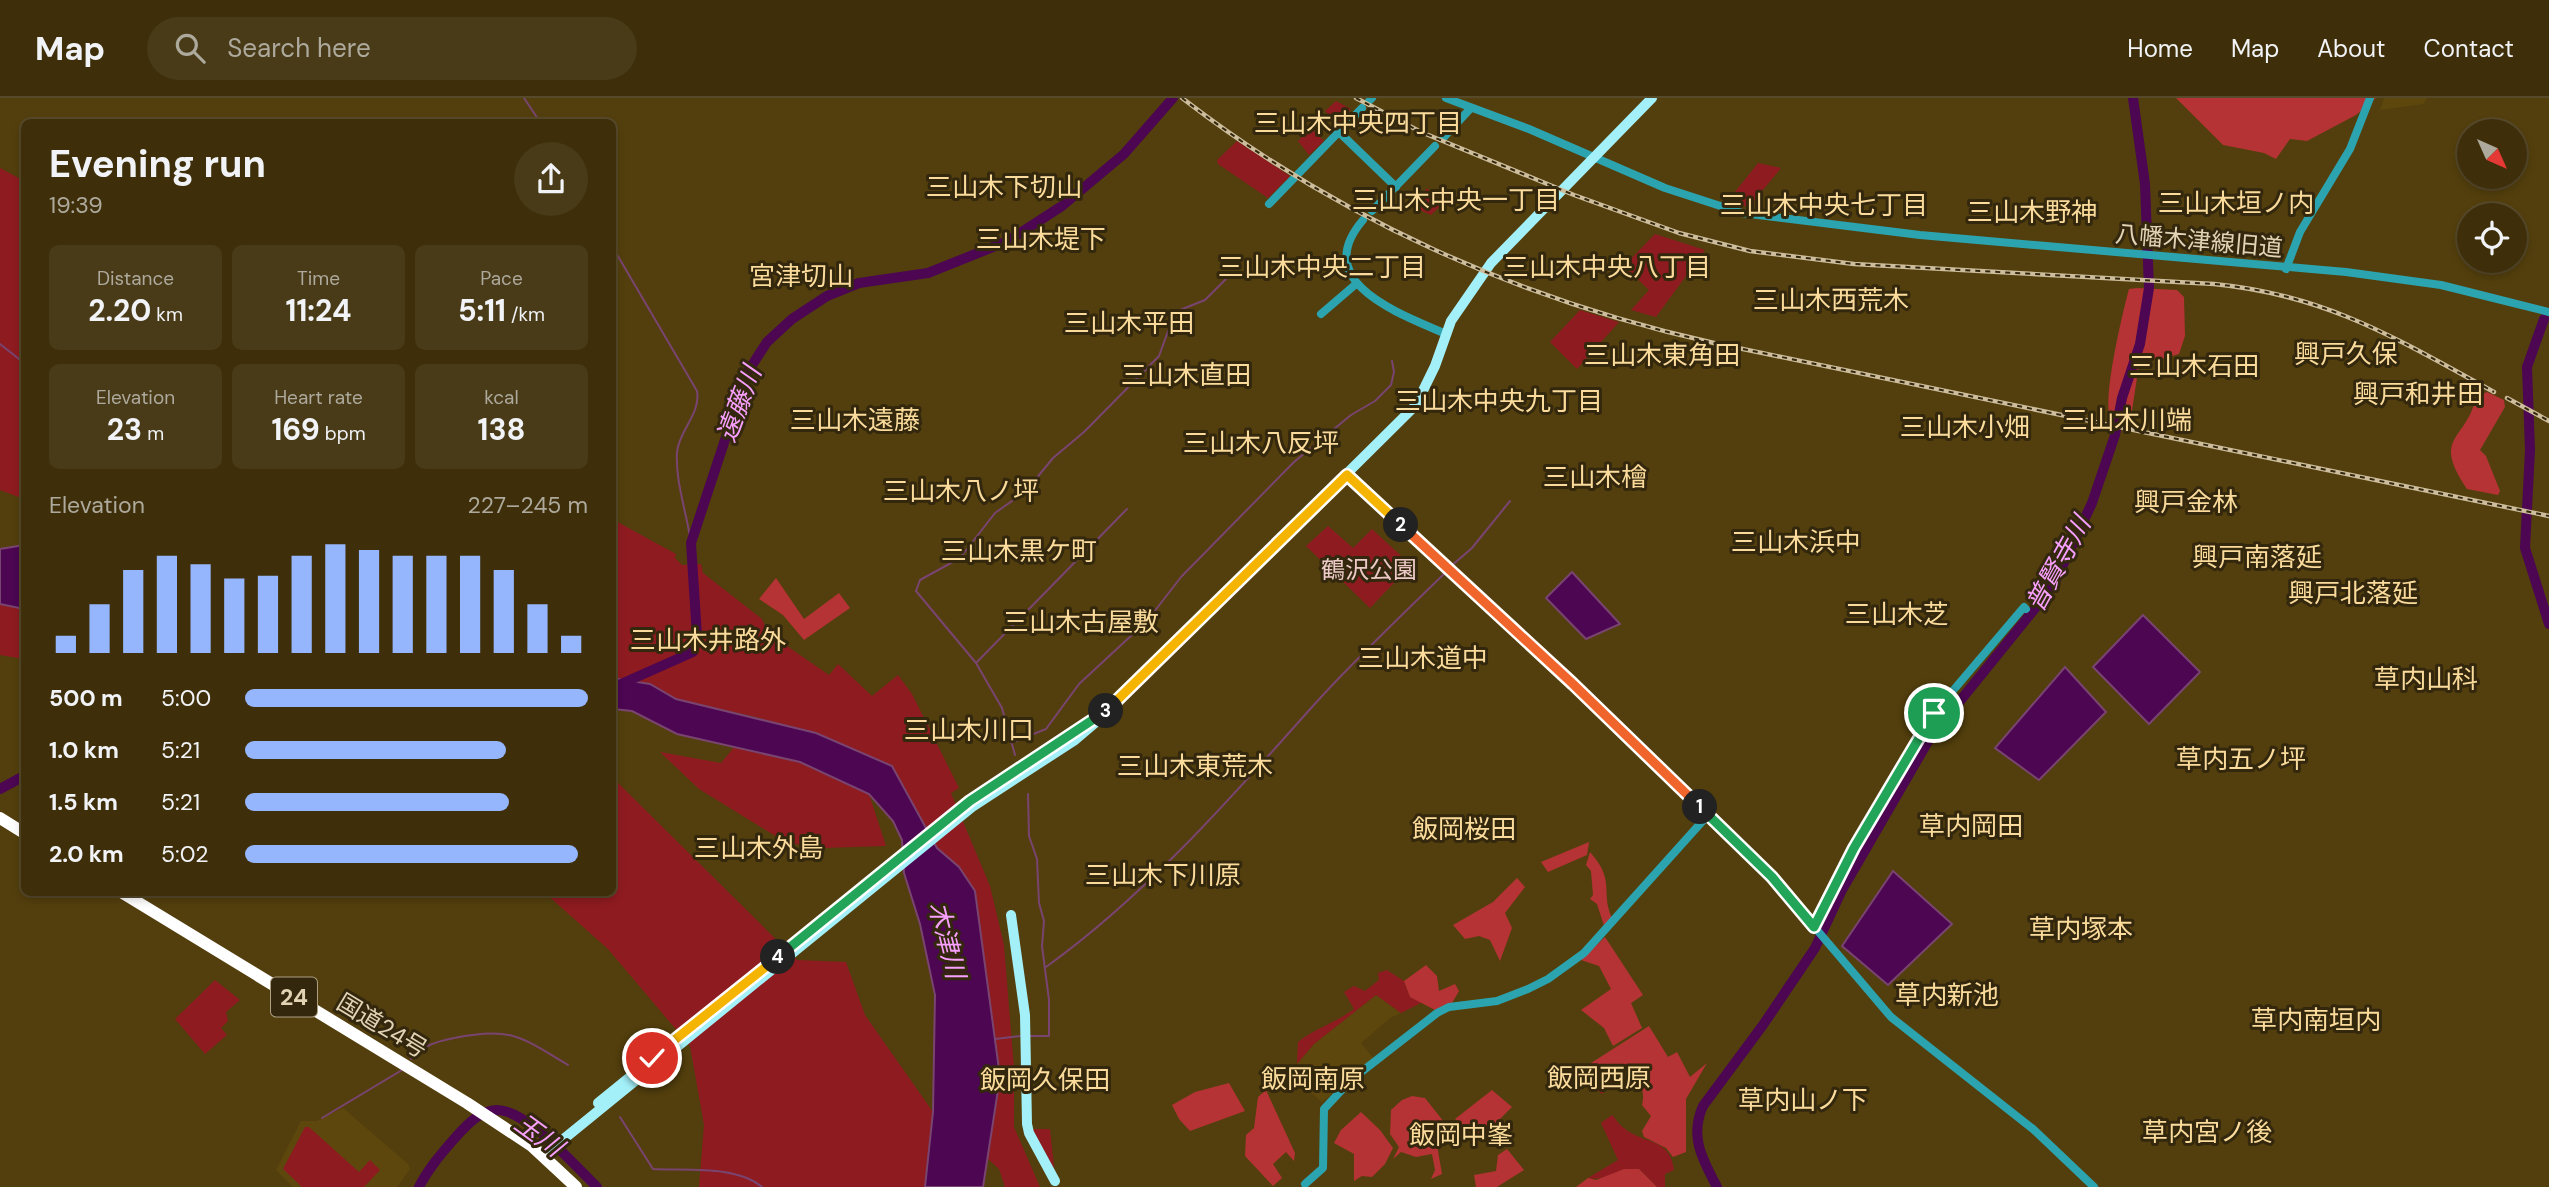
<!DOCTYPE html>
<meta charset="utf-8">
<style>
:root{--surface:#3e2f0a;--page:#493b18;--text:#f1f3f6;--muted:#ada99c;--line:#574a2b;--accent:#95b6fd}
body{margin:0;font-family:"DM Sans","Noto Sans JP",sans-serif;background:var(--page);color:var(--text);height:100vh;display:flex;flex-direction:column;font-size:26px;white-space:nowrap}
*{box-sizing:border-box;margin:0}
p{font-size:23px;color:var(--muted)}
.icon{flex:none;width:38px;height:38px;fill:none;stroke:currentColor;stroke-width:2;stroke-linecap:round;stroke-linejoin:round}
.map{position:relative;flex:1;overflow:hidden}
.details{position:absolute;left:21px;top:21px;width:595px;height:777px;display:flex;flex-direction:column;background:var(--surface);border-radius:10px;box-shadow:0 4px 10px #0003,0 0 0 2px var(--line)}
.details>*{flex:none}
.needle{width:46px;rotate:135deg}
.buttons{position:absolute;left:2457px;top:21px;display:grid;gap:14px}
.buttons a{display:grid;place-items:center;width:70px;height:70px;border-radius:50%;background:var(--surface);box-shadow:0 4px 10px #0003,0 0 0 2px var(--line);font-size:35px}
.pin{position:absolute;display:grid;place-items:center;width:60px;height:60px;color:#fff;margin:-30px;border:4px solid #fff;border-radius:50%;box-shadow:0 2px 7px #0007}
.km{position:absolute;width:35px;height:35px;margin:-18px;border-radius:50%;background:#222;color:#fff;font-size:19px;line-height:35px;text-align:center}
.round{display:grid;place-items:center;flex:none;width:74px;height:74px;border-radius:37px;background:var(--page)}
.headline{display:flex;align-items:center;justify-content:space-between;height:119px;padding:0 28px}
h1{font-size:38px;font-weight:700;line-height:52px}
.metrics{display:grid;grid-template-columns:repeat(3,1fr);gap:10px;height:119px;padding:7px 28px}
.metrics div{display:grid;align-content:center;border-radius:10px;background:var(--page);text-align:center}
.metrics b{font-size:30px;font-weight:700}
.metrics small{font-size:19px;font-weight:400}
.metrics p{font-size:19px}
.chart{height:196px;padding:14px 28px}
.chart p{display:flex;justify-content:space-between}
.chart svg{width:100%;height:126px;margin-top:7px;stroke:var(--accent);stroke-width:6}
ul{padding:0 28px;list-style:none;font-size:23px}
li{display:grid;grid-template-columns:112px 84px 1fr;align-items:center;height:52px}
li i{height:18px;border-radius:9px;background:var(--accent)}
header{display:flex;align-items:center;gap:42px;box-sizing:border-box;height:98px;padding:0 35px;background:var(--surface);border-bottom:2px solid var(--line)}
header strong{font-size:33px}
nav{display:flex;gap:38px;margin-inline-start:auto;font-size:24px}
.search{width:490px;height:63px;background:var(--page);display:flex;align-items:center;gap:18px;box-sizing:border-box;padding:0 24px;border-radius:38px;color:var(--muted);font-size:26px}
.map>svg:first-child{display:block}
</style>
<header>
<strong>Map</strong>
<div class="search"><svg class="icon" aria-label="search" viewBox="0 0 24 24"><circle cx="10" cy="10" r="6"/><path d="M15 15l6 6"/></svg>Search here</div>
<nav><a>Home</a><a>Map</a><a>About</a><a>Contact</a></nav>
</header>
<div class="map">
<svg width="2549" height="1089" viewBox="0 0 2549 1089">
<rect width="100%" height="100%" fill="#533f0d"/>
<!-- built -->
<g fill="#5e470c">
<polygon points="2384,0 2427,0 2423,6 2380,12"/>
<polygon points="1376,897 1401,915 1390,920 1361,945 1374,961 1322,1004 1303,988 1297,966 1314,946"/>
<polygon points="343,1010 408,1066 410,1071 397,1089 293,1089 276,1072 301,1023 317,1023"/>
</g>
<!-- green -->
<g fill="#8e1b20">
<polygon points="1336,3 1351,11 1339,27 1325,13"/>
<polygon points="1311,30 1324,43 1309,57 1298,43"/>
<polygon points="1237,43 1290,78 1268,100 1218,66 1217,62"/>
<polygon points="1758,65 1781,70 1749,109 1727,104"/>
<polygon points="0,70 24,83 24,401 0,392"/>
<polygon points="1427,90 1443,105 1431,117 1422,113 1417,103"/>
<polygon points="1655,136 1705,152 1656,219 1631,212 1649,192 1624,168"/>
<polygon points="1580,212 1619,224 1577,271 1550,244"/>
<polygon points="612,421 676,456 675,460 682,467 701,466 703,475 762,521 768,535 829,577 838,566 872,598 898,577 912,596 959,690 951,695 990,788 1004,847 1014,970 1014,1029 1040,1089 1005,1089 999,1071 987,1060 1000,979 975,793 959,769 937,750 892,668 760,620 676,601 650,586 613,580"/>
<polygon points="1328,428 1353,450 1372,431 1411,467 1370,510 1306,448"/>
<polygon points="0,506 24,511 24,561 0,557"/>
<polygon points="735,648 800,664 869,696 886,748 823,750 787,745 699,691 660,654 721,665"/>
<polygon points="613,680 797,862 846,864 865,917 933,1014 925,1089 699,1089 704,1027 690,948 608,851 545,795 612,794"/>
<path d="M1387,872l17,11 6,16 13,5 -22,11 -25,-18 -62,49 -17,20 1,-22c17,-14 38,-19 56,-33l-10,-17 10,-6 11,5 14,-11 -1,-7z"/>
<polygon points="215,882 240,902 226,914 228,923 221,930 227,937 205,956 175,921"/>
<polygon points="1591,965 1607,978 1619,976 1602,996 1593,988 1576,982 1566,989 1563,986"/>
<path d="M1612,1017c4,4 7,10 12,13 20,17 46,9 50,42l-9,4v13h-8l-18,-18c-17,0 -38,13 -51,9l30,-18 -17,-37z"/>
<polygon points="305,1029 309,1029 359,1074 370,1062 380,1072 364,1089 302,1089 283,1071"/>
<polygon points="1031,1031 1050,1031 1055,1079"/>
</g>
<!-- forest -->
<g fill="#b53334">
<polygon points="2176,0 2376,0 2356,17 2307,43 2290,41 2276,61 2264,55 2223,47"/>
<path d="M2137,190l40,2 7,7 1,39 -6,18 -18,5 -21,-1 -9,59h-21c-7,-21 12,-102 19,-128z"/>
<path d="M2487,294l17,8 1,7 -25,43 6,6 14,35 -2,4 -31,-6c-36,-54 -1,-47 9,-92z"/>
<polygon points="776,480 804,521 839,495 850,510 804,542 783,517 759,501"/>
<polygon points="1589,744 1587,757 1548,774 1541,764"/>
<path d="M1590,754c27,30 9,41 23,68l-8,9 -8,-25 -7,-5 3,-4 -2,-24 -5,-6z"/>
<polygon points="1517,780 1525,789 1505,815 1512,830 1500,863 1490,842 1479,838 1465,841 1453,827 1493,804"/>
<polygon points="1605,839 1643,897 1631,905 1642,930 1613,948 1604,930 1581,912 1611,891 1599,868 1581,862"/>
<polygon points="1426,867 1437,878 1439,893 1455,886 1459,893 1452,905 1435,912 1410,899 1404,883"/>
<path d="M1649,928l19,31 9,-5 13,25 17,-14 -21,36v53l-13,5 -7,-9 -22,-11 -2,-6 9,-15 -9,-11c4,-15 -2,-20 -13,-30l-22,1 -16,-13z"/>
<polygon points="1229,985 1245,1013 1190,1033 1179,1021 1172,1007 1195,994"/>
<polygon points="1266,992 1295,1055 1294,1063 1286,1054 1273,1066 1282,1080 1273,1088 1245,1058 1246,1037 1254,1030 1258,999"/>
<polygon points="1492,992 1512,1009 1483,1038 1478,1039 1455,1021"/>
<polygon points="1412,998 1425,1000 1444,1024 1436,1041 1442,1076 1431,1081 1435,1072 1432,1056 1416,1059 1401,1054 1393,1061 1399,1049 1390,1036 1391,1012 1402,1002"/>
<polygon points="1361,1014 1380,1032 1393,1050 1385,1066 1372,1079 1362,1078 1354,1083 1354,1056 1334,1045 1341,1032"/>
<polygon points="1507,1051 1524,1072 1497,1089 1476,1089 1474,1077 1496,1073 1498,1057"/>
<polygon points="1624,1071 1639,1071 1657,1089 1576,1089 1588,1080 1596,1082"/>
</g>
<!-- water -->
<g fill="#4c0652" stroke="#794470" stroke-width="2">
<polygon points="24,447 24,511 0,506 0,451"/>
<polygon points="1572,474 1620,526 1586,541 1546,500"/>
<polygon points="2143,517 2200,574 2149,626 2093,569"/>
<polygon points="2065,569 2106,614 2039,682 1995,650"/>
<polygon points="612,580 650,586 676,601 816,635 892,668 937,750 959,769 975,793 1000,979 983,1089 925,1089 933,1014 935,897 920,826 904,775 902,742 893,723 869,696 800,664 677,636 632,613 613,611"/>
<polygon points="1893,773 1952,826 1888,887 1842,848"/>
</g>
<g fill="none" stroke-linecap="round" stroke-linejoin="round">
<!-- stream -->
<g stroke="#794470" stroke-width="2">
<polyline points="524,0 540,24"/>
<path d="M612,148l85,145c4,23 -18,39 -20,61 -2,29 10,62 14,91"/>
<polyline points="0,246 24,265"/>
<polyline points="1450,469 1472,450 1510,403"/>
<polyline points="916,493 920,482 960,460 995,415 1026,393 1053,360 1084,334 1159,258 1175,214 1205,202 1226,181"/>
<polyline points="916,493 976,565 1002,610 1015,657"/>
<polyline points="976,565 1127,411"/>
<polyline points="1011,645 1046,631 1079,586 1147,523 1181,479 1294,364 1351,317 1375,303 1391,287 1394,274 1392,263"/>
<polyline points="1028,696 1029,738 1037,761 1039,805 1044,823 1042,848 1049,902 1049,938 1029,938"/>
<path d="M1046,869c99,-71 185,-169 266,-260 42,-47 89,-91 135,-136"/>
<polyline points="995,941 1020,938"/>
<path d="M411,961c13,-14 24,-17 43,-21 57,-12 67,-1 114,27"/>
<path d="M620,1019l33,52c33,2 84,-4 109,18"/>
<polyline points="322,1020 402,972"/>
</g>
<!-- river -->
<g stroke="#4c0652" stroke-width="10">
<polyline points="2544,221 2527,269 2530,352 2525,450 2549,526"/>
<polyline points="612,590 693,554 697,538 691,445 747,275 767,244 792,221 827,198 859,185 928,175 1008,143 1062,108 1124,56 1173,0"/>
<polyline points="0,691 24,678"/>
<path d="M419,1089c9,-18 22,-33 35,-48 10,-11 25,-29 43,-29 30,0 78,56 100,77"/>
<path d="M1717,1089c-14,-27 -28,-50 -14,-81l60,-81 52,-77 27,-58 88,-152 111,-137 19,-30 32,-68 23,-68 7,-37 18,-54 9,-56 -4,-104 -12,-86"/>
</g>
<!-- minor -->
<g stroke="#2ca4af" stroke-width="8">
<polyline points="1446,0 1529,31 1665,90 1742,115 1920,137 2346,174 2441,187 2549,214"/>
<polyline points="1369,3 1372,0"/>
<polyline points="1339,34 1396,89"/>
<polyline points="1443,40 1470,11"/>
<polyline points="1269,106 1362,10"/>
<polyline points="1372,113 1435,48"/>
<path d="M1363,122c-54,63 38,94 83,114"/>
<polyline points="2286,171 2300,134 2350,51 2370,0"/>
<polyline points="1321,216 1356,186"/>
<polyline points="1347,378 1581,593 1772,779 1891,919 2033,1031 2094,1089"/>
<polyline points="1814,829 1854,750 1934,615 2024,509 2026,511"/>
<polyline points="1305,1086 1323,1070 1324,1011 1351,982 1437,915 1449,909 1497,903 1528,891 1548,881 1584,855 1708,717"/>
</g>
<!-- major -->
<g stroke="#a3f0f9" stroke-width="10">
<polyline points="1011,817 1025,917 1027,1026 1029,1035 1055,1083"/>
<polyline points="598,1005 667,949"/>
<polyline points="544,1057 972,709 1075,642 1095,625 1416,307 1435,268 1451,223 1491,165 1652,0"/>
</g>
<!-- highway -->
<g stroke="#fff" stroke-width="12">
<polyline points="0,720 24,735"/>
<polyline points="121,794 467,1005 532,1048 576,1089"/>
</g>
<!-- rail casing -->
<g stroke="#cdbd9c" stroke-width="4.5">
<g id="rail">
<path d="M1182,0c157,121 339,202 532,245l835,173"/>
<path d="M1356,0l65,34 153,63 105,38 71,18 104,13 360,20c113,11 183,55 280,108"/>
<polyline points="2507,300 2549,323"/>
</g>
</g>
<!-- rail -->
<use href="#rail" stroke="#33270d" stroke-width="2" stroke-dasharray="5" stroke-linecap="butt"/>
</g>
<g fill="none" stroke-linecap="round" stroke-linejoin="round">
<!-- split-1 casing -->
<g stroke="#fff" stroke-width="14">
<polyline id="split-1" points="1700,709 1772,779 1814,829 1854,750 1934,615"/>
</g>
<!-- split-2 casing -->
<g stroke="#fff" stroke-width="14">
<polyline id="split-2" points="1401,427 1573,586 1700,709"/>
</g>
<!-- split-3 casing -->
<g stroke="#fff" stroke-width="14">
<polyline id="split-3" points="1106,613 1347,377 1401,427"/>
</g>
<!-- split-4 casing -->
<g stroke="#fff" stroke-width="14">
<polyline id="split-4" points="778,859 970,703 1106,613"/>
</g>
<!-- split-5 casing -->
<g stroke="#fff" stroke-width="14">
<polyline id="split-5" points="652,960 778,859"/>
</g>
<!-- split-1 -->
<use href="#split-1" stroke="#22a559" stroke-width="9"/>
<!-- split-2 -->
<use href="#split-2" stroke="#f0652b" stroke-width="9"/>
<!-- split-3 -->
<use href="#split-3" stroke="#f5b400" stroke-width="9"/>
<!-- split-4 -->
<use href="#split-4" stroke="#22a559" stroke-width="9"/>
<!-- split-5 -->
<use href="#split-5" stroke="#f5b400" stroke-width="9"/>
</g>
<g text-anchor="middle" stroke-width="6" stroke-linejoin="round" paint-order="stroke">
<!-- shield labels -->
<rect fill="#33270d" stroke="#ae9f83" stroke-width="2" x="271" y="879.5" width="46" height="39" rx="5"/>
<g font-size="23" font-weight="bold" fill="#e2d3b5">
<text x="294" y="907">24</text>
</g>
<!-- street labels -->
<g font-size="24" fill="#e2d3b5" stroke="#33270d">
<text transform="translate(2199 143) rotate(5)" y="8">八幡木津線旧道</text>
<text transform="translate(382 928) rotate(31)" y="8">国道24号</text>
</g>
<!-- park labels -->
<g font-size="24" fill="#eccac7" stroke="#33270d">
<text x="1369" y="480">鶴沢公園</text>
</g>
<!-- neighbourhood labels -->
<g font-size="26" fill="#fadb9b" stroke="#33270d">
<text x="1358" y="34">三山木中央四丁目</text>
<text x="1004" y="98">三山木下切山</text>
<text x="1456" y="111">三山木中央一丁目</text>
<text x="2236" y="114">三山木垣ノ内</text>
<text x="1824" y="116">三山木中央七丁目</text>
<text x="2032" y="123">三山木野神</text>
<text x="1041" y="150">三山木堤下</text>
<text x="1322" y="178">三山木中央二丁目</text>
<text x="1607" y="178">三山木中央八丁目</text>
<text x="801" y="187">宮津切山</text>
<text x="1831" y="211">三山木西荒木</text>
<text x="1129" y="234">三山木平田</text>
<text x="2346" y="265">興戸久保</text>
<text x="1662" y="266">三山木東角田</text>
<text x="2194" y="277">三山木石田</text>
<text x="1186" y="286">三山木直田</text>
<text x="2418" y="305">興戸和井田</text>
<text x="1499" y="312">三山木中央九丁目</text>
<text x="855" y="331">三山木遠藤</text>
<text x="2127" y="331">三山木川端</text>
<text x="1965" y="338">三山木小畑</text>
<text x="1261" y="354">三山木八反坪</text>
<text x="1595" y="388">三山木檜</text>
<text x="961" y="402">三山木八ノ坪</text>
<text x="2186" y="413">興戸金林</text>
<text x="1796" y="453">三山木浜中</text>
<text x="1019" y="462">三山木黒ケ町</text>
<text x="2257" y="468">興戸南落延</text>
<text x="2353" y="504">興戸北落延</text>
<text x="1897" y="525">三山木芝</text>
<text x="1081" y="533">三山木古屋敷</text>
<text x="708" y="551">三山木井路外</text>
<text x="1423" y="569">三山木道中</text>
<text x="2426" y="590">草内山科</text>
<text x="969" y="641">三山木川口</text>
<text x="2241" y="670">草内五ノ坪</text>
<text x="1195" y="677">三山木東荒木</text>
<text x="1971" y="737">草内岡田</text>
<text x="1464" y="740">飯岡桜田</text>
<text x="759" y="759">三山木外島</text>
<text x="1163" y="786">三山木下川原</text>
<text x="2081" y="840">草内塚本</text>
<text x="1947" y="906">草内新池</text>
<text x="2316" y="931">草内南垣内</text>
<text x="1599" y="989">飯岡西原</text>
<text x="1313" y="990">飯岡南原</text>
<text x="1045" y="991">飯岡久保田</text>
<text x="1803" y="1011">草内山ノ下</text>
<text x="2207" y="1043">草内宮ノ後</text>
<text x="1461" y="1046">飯岡中峯</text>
</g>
<!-- water labels -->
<g font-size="26" font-style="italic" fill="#f79ffd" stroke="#33270d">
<text transform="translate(739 306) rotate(-69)" y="9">遠藤川</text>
<text transform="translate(2058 466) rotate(-61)" y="9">普賢寺川</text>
<text transform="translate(947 842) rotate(76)" y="9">木津川</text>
<text transform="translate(539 1037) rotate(36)" y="9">玉川</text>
</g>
</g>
</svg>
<div class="buttons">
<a><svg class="needle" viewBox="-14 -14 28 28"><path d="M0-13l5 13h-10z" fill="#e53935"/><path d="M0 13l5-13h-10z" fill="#ada99c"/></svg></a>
<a><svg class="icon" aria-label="locate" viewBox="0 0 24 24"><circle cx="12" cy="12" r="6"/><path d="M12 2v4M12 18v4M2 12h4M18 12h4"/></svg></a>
</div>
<div class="pin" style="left:1934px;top:615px;background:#1e9e55"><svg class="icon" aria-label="arrive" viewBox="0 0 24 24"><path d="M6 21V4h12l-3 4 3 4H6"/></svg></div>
<div class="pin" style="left:652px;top:960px;background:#d93025"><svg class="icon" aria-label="check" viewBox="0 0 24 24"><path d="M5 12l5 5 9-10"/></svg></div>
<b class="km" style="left:1700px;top:709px">1</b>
<b class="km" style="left:1401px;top:427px">2</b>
<b class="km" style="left:1106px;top:613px">3</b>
<b class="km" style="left:778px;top:859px">4</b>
<section class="details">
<div class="headline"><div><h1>Evening run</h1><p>19:39</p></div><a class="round"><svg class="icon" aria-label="share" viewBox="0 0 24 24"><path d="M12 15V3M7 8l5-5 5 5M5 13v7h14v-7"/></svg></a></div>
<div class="metrics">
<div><p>Distance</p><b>2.20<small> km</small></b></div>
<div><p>Time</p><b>11:24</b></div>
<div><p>Pace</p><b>5:11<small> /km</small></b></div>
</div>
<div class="metrics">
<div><p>Elevation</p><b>23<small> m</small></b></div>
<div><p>Heart rate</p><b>169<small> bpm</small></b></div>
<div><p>kcal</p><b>138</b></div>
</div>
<div class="chart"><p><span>Elevation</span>227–245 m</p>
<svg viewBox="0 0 160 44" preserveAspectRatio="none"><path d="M5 44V38M15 44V27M25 44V15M35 44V10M45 44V13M55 44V18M65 44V17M75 44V10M85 44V6M95 44V8M105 44V10M115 44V10M125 44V10M135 44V15M145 44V27M155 44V38"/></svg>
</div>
<ul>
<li><b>500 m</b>5:00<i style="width:100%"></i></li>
<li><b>1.0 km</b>5:21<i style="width:76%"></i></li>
<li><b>1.5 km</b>5:21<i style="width:77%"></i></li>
<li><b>2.0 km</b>5:02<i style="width:97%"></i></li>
</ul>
</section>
</div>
